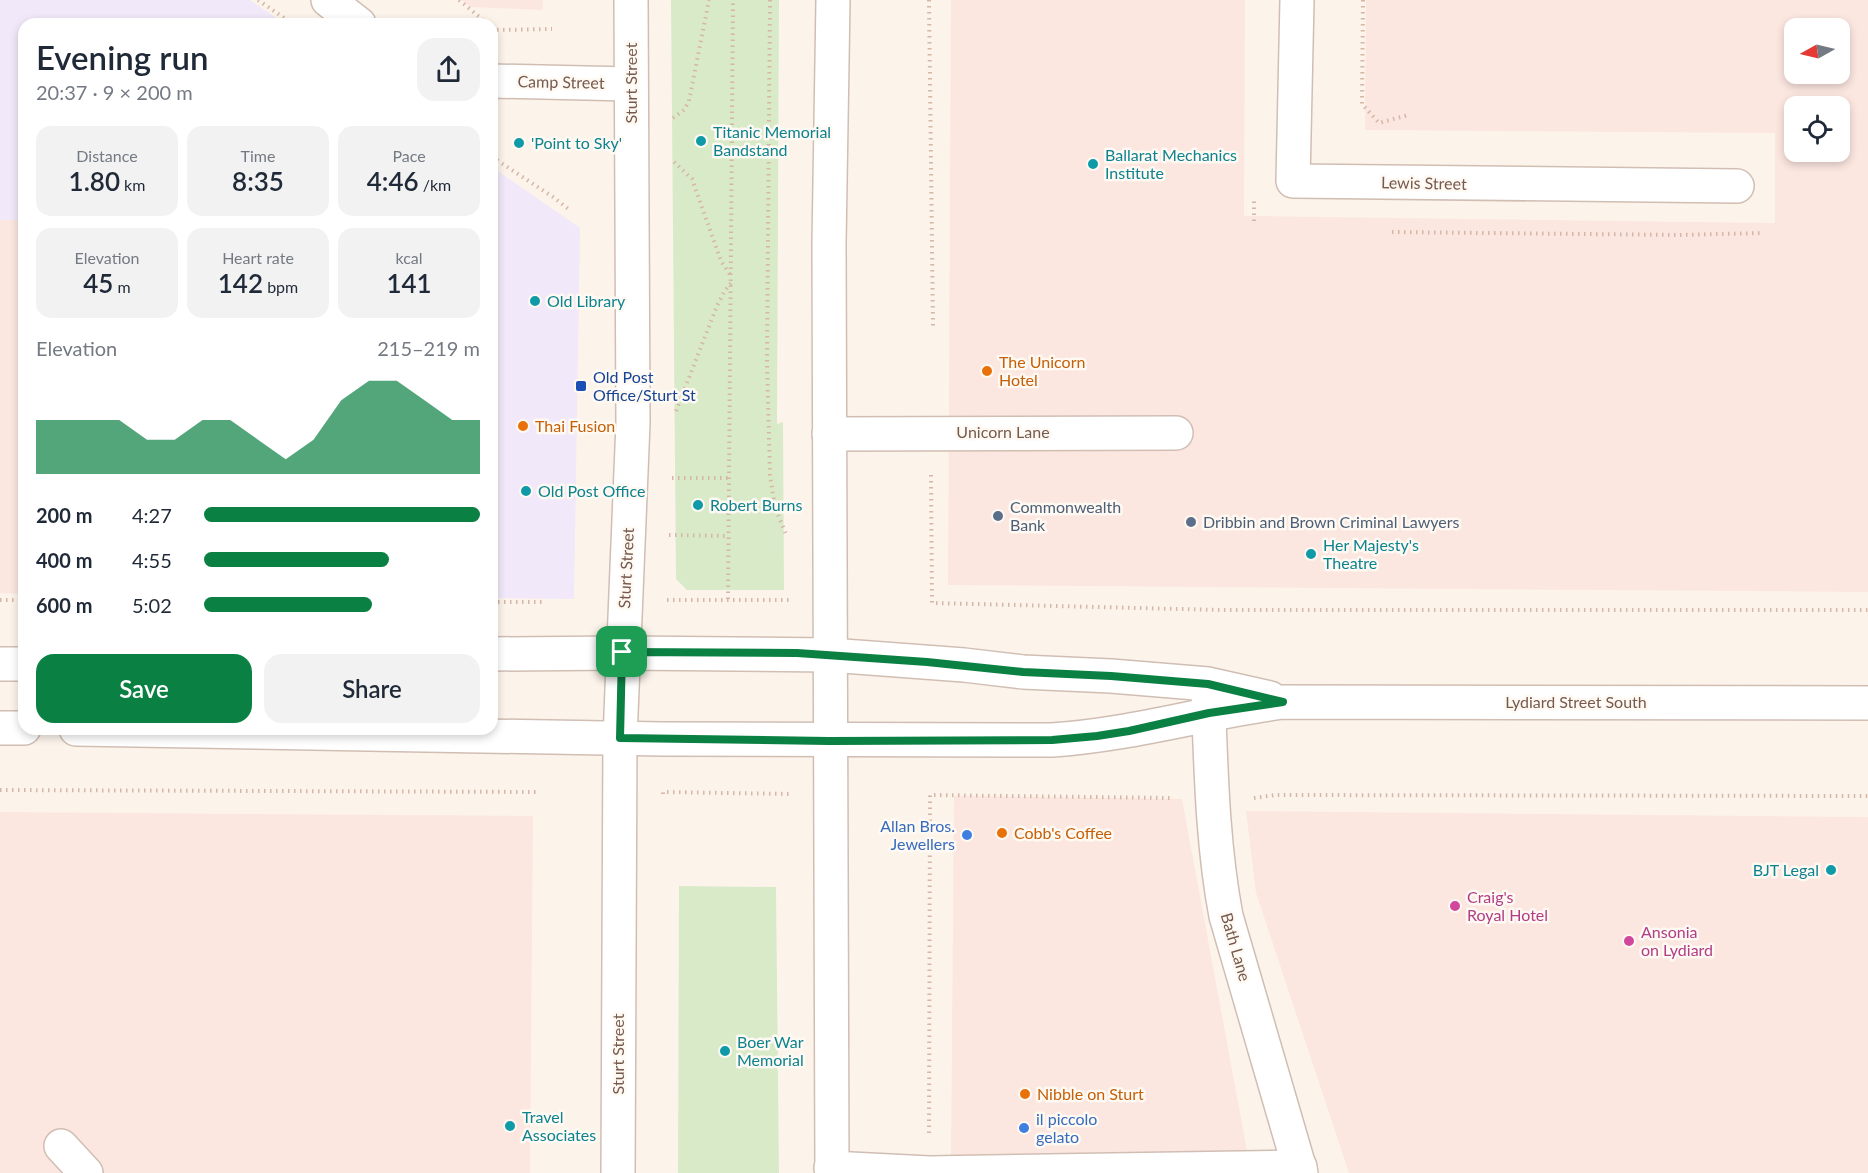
<!DOCTYPE html>
<meta charset="utf-8">
<style>
:root{--surface:#fff;--page:#f2f2f3;--text:#1f2937;--muted:#747a83;--accent:#0b8043}
body{margin:0;font-family:Lato,sans-serif;background:var(--page);color:var(--text);height:100vh;display:flex;flex-direction:column;font-size:22px;white-space:nowrap}
*{box-sizing:border-box;margin:0}
p{font-size:20px;color:var(--muted)}
.icon{flex:none;width:33px;height:33px;fill:none;stroke:currentColor;stroke-width:2;stroke-linecap:round;stroke-linejoin:round}
.map{position:relative;flex:1;overflow:hidden}
.drawer{position:absolute;left:18px;top:18px;width:480px;height:717px;display:flex;flex-direction:column;background:var(--surface);border-radius:18px;box-shadow:0 3px 9px #0003}
.drawer>*{flex:none}
.needle{width:39px;rotate:262deg}
.buttons{position:absolute;left:1784px;top:18px;display:grid;gap:12px}
.buttons a{display:grid;place-items:center;width:66px;height:66px;border-radius:12px;background:var(--surface);box-shadow:0 3px 9px #0003;font-size:30px}
.pin{position:absolute;display:grid;place-items:center;width:51px;height:51px;color:#fff;margin:-26px;border-radius:12px;box-shadow:0 3px 9px #0006}
.round{display:grid;place-items:center;flex:none;width:63px;height:63px;border-radius:18px;background:var(--page)}
.head{display:flex;align-items:center;justify-content:space-between;height:102px;padding:0 18px}
h1{font-size:33px;font-weight:600;line-height:45px}
.figures{display:grid;grid-template-columns:repeat(3,1fr);gap:9px;height:102px;padding:6px 18px}
.figures div{display:grid;align-content:center;border-radius:15px;background:var(--page);text-align:center}
.figures b{font-size:26px;font-weight:600}
.figures small{font-size:16px;font-weight:400}
.figures p{font-size:16px}
.chart{height:168px;padding:12px 18px}
.chart p{display:flex;justify-content:space-between}
.chart svg{width:100%;height:108px;margin-top:6px;fill:var(--accent);opacity:.7}
.cta{display:flex;gap:12px;margin-top:auto;padding:12px 18px}
.cta a{flex:1;height:69px;border-radius:18px;background:var(--accent);color:#fff;font-size:24px;font-weight:600;line-height:69px;text-align:center}
.cta a+a{background:var(--page);color:var(--text)}
ul{padding:0 18px;list-style:none;font-size:20px}
li{display:grid;grid-template-columns:96px 72px 1fr;align-items:center;height:45px}
li i{height:15px;border-radius:8px;background:var(--accent)}
.map>svg:first-child{display:block}
</style>
<div class="map">
<svg width="1868" height="1173" viewBox="0 0 1868 1173">
<rect width="100%" height="100%" fill="#fcf4eb"/>
<!-- commercial -->
<g fill="#fce6e0" fill-rule="evenodd">
<polygon points="461,0 543,0 543,10 471,7"/>
<path d="M951,0h294l-1,216 531,7v-90l-410,-3 1,-130h502v592l-920,-7zM1794,28h45v46h-45zM1794,106h45v46h-45z"/>
<polygon points="0,220 24,220 24,594 0,593"/>
<polygon points="954,796 1182,799 1248,1156 951,1157"/>
<polygon points="1246,811 1868,817 1868,1173 1349,1173 1256,893"/>
<polygon points="0,812 533,816 530,1173 0,1173"/>
</g>
<!-- education -->
<g fill="#f1e8f9">
<polygon points="0,0 250,0 285,24 24,24 24,220 0,220"/>
<polygon points="492,167 580,228 574,599 492,598"/>
</g>
<!-- green -->
<g fill="#d9eac9">
<polygon points="671,0 779,0 777,424 783,422 784,590 687,590 676,579"/>
<polygon points="679,886 776,887 779,1173 678,1173"/>
</g>
<g fill="none" stroke-linecap="round" stroke-linejoin="round">
<!-- minor casing -->
<g stroke="#d1beb3" stroke-width="36">
<g id="minor">
<polyline points="328,0 359,24"/>
<polyline points="1297,0 1293,181 1737,186"/>
<polyline points="492,81 630,84"/>
<polyline points="829,434 1176,433"/>
<polyline points="492,654 622,653 830,655 964,665 1023,672 1111,676 1208,684 1270,698"/>
<polyline points="0,664 24,664"/>
<path d="M1208,692c3,75 4,150 18,224l75,257"/>
<polyline points="0,728 24,728"/>
<path d="M76,729l586,10 390,1c79,-5 154,-28 231,-38l585,1"/>
<polyline points="61,1146 86,1173"/>
<polyline points="831,1168 929,1173 1300,1167"/>
<polyline points="618,1173 620,738 633,423 631,0"/>
<polyline points="832,1173 829,244 833,0"/>
</g>
</g>
<!-- path -->
<g stroke="#d6b6a6" stroke-width="4" stroke-dasharray="1.5 4.5" stroke-linecap="butt">
<polyline points="258,0 293,24"/>
<polyline points="459,0 488,24"/>
<polyline points="770,0 767,361 770,475 775,507 787,537"/>
<polyline points="929,0 933,326"/>
<polyline points="1363,0 1362,104 1379,123 1408,115"/>
<polyline points="492,27 496,30 552,29"/>
<polyline points="673,118 684,110 689,101 709,0"/>
<polyline points="492,157 553,197 571,211"/>
<polyline points="674,162 692,179 721,261 731,276"/>
<polyline points="1254,221 1254,199"/>
<polyline points="1392,232 1678,235 1764,233"/>
<polyline points="676,411 717,306 724,292 731,283"/>
<polyline points="931,475 932,603 1220,610 1868,610"/>
<polyline points="672,478 729,478"/>
<polyline points="669,535 729,536"/>
<polyline points="728,599 733,0"/>
<polyline points="0,600 24,600"/>
<polyline points="667,600 789,600"/>
<polyline points="492,602 543,602"/>
<polyline points="0,790 540,792"/>
<polyline points="663,794 663,792 789,794"/>
<polyline points="1254,798 1275,795 1868,796"/>
<polyline points="929,1133 930,795 1171,798"/>
</g>
<!-- minor -->
<use href="#minor" stroke="#fff" stroke-width="33"/>
</g>
<g fill="none" stroke-linecap="round" stroke-linejoin="round">
<!-- route casing -->
<g stroke="#fff" stroke-width="12">
<polygon id="route" points="622,652 797,653 927,662 1023,672 1111,676 1208,684 1283,702 1209,713 1129,731 1097,736 1052,740 829,741 620,738"/>
</g>
<!-- route -->
<use href="#route" stroke="#0b8043" stroke-width="8"/>
</g>
<!-- markers -->
<g fill="#0f9aa8" stroke="#fef9f2" stroke-width="2">
<circle cx="701" cy="141" r="6"/>
<circle cx="519" cy="143" r="6"/>
<circle cx="1093" cy="164" r="6"/>
<circle cx="535" cy="301" r="6"/>
<circle cx="526" cy="491" r="6"/>
<circle cx="698" cy="505" r="6"/>
<circle cx="1311" cy="554" r="6"/>
<circle cx="1831" cy="870" r="6"/>
<circle cx="725" cy="1051" r="6"/>
<circle cx="510" cy="1126" r="6"/>
</g>
<g fill="#e8710a" stroke="#fef9f2" stroke-width="2">
<circle cx="987" cy="371" r="6"/>
<circle cx="523" cy="426" r="6"/>
<circle cx="1002" cy="833" r="6"/>
<circle cx="1025" cy="1094" r="6"/>
</g>
<rect fill="#1a4fb4" stroke="#fef9f2" stroke-width="2" x="575" y="380" width="12" height="12" rx="3"/>
<g fill="#5c6f8a" stroke="#fef9f2" stroke-width="2">
<circle cx="998" cy="516" r="6"/>
<circle cx="1191" cy="522" r="6"/>
</g>
<g fill="#3f7fe0" stroke="#fef9f2" stroke-width="2">
<circle cx="967" cy="835" r="6"/>
<circle cx="1024" cy="1128" r="6"/>
</g>
<g fill="#d1479c" stroke="#fef9f2" stroke-width="2">
<circle cx="1455" cy="906" r="6"/>
<circle cx="1629" cy="941" r="6"/>
</g>
<g text-anchor="middle" stroke-width="5" stroke-linejoin="round" paint-order="stroke">
<!-- street labels -->
<g font-size="16" fill="#775a4e" stroke="#fef9f2">
<text transform="translate(561 82) rotate(1)" y="6">Camp Street</text>
<text transform="translate(631 83) rotate(-90)" y="6">Sturt Street</text>
<text transform="translate(1424 183) rotate(1)" y="6">Lewis Street</text>
<text x="1003" y="438">Unicorn Lane</text>
<text transform="translate(626 568) rotate(-87)" y="6">Sturt Street</text>
<text x="1576" y="708">Lydiard Street South</text>
<text transform="translate(1236 947) rotate(74)" y="6">Bath Lane</text>
<text transform="translate(618 1054) rotate(-90)" y="6">Sturt Street</text>
</g>
<!-- culture labels -->
<g font-size="16" fill="#0d838f" stroke="#fef9f2" text-anchor="start">
<text x="713" y="138">Titanic Memorial<tspan x="713" dy="18">Bandstand</tspan></text>
<text x="531" y="149">'Point to Sky'</text>
<text x="1105" y="161">Ballarat Mechanics<tspan x="1105" dy="18">Institute</tspan></text>
<text x="547" y="307">Old Library</text>
<text x="538" y="497">Old Post Office</text>
<text x="710" y="511">Robert Burns</text>
<text x="1323" y="551">Her Majesty's<tspan x="1323" dy="18">Theatre</tspan></text>
<text x="1819" y="876" text-anchor="end">BJT Legal</text>
<text x="737" y="1048">Boer War<tspan x="737" dy="18">Memorial</tspan></text>
<text x="522" y="1123">Travel<tspan x="522" dy="18">Associates</tspan></text>
</g>
<!-- food labels -->
<g font-size="16" fill="#c56008" stroke="#fef9f2" text-anchor="start">
<text x="999" y="368">The Unicorn<tspan x="999" dy="18">Hotel</tspan></text>
<text x="535" y="432">Thai Fusion</text>
<text x="1014" y="839">Cobb's Coffee</text>
<text x="1037" y="1100">Nibble on Sturt</text>
</g>
<!-- transit labels -->
<g font-size="16" fill="#164399" stroke="#fef9f2" text-anchor="start">
<text x="593" y="383">Old Post<tspan x="593" dy="18">Office/Sturt St</tspan></text>
</g>
<!-- service labels -->
<g font-size="16" fill="#4e5e75" stroke="#fef9f2" text-anchor="start">
<text x="1010" y="513">Commonwealth<tspan x="1010" dy="18">Bank</tspan></text>
<text x="1203" y="528">Dribbin and Brown Criminal Lawyers</text>
</g>
<!-- shop labels -->
<g font-size="16" fill="#366cbe" stroke="#fef9f2" text-anchor="end">
<text x="955" y="832">Allan Bros.<tspan x="955" dy="18">Jewellers</tspan></text>
<text x="1036" y="1125" text-anchor="start">il piccolo<tspan x="1036" dy="18">gelato</tspan></text>
</g>
<!-- hotel labels -->
<g font-size="16" fill="#b23c85" stroke="#fef9f2" text-anchor="start">
<text x="1467" y="903">Craig's<tspan x="1467" dy="18">Royal Hotel</tspan></text>
<text x="1641" y="938">Ansonia<tspan x="1641" dy="18">on Lydiard</tspan></text>
</g>
</g>
</svg>
<div class="buttons">
<a><svg class="needle" viewBox="-14 -14 28 28"><path d="M0-13l5 13h-10z" fill="#e53935"/><path d="M0 13l5-13h-10z" fill="#747a83"/></svg></a>
<a><svg class="icon" aria-label="locate" viewBox="0 0 24 24"><circle cx="12" cy="12" r="6"/><path d="M12 2v4M12 18v4M2 12h4M18 12h4"/></svg></a>
</div>
<div class="pin" style="left:622px;top:652px;background:#1e9e55"><svg class="icon" aria-label="arrive" viewBox="0 0 24 24"><path d="M6 21V4h12l-3 4 3 4H6"/></svg></div>
<section class="drawer">
<div class="head"><div><h1>Evening run</h1><p>20:37 · 9 × 200 m</p></div><a class="round"><svg class="icon" aria-label="share" viewBox="0 0 24 24"><path d="M12 15V3M7 8l5-5 5 5M5 13v7h14v-7"/></svg></a></div>
<div class="figures">
<div><p>Distance</p><b>1.80<small> km</small></b></div>
<div><p>Time</p><b>8:35</b></div>
<div><p>Pace</p><b>4:46<small> /km</small></b></div>
</div>
<div class="figures">
<div><p>Elevation</p><b>45<small> m</small></b></div>
<div><p>Heart rate</p><b>142<small> bpm</small></b></div>
<div><p>kcal</p><b>141</b></div>
</div>
<div class="chart"><p><span>Elevation</span>215–219 m</p>
<svg viewBox="0 0 160 44" preserveAspectRatio="none"><path d="M0 44V22L10 22L20 22L30 22L40 30L50 30L60 22L70 22L80 30L90 38L100 30L110 14L120 6L130 6L140 14L150 22L160 22V44z"/></svg>
</div>
<ul>
<li><b>200 m</b>4:27<i style="width:100%"></i></li>
<li><b>400 m</b>4:55<i style="width:67%"></i></li>
<li><b>600 m</b>5:02<i style="width:61%"></i></li>
</ul>
<div class="cta"><a>Save</a><a>Share</a></div>
</section>
</div>
